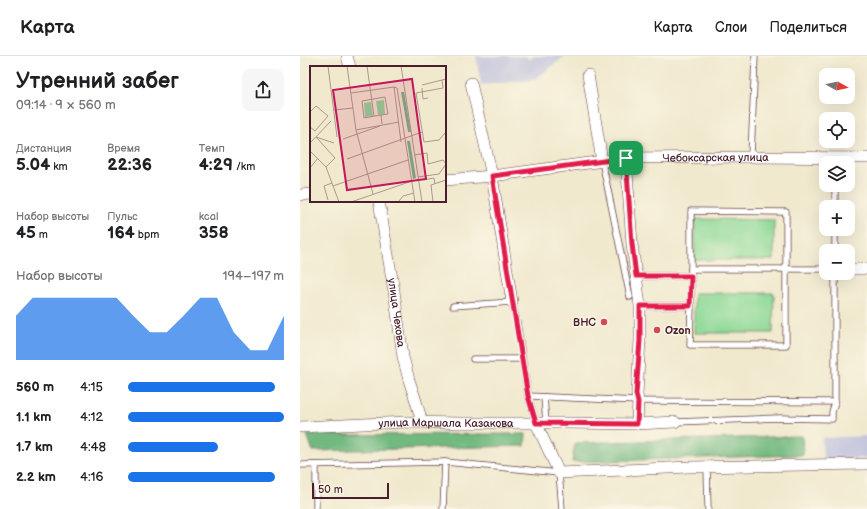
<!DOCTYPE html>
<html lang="ru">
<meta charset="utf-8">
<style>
:root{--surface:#fff;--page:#f6f6f6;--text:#202124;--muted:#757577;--line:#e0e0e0;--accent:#1a73e8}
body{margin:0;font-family:"Balsamiq Sans",sans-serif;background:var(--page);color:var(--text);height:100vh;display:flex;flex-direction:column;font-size:15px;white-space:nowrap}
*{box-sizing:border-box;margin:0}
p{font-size:13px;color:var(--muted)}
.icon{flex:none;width:22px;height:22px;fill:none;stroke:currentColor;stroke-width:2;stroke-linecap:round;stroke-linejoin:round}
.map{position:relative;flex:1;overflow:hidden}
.drawer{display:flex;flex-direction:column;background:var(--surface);width:300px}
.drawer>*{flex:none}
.needle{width:26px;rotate:98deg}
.fabs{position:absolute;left:519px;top:12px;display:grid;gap:8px}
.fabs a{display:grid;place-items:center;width:36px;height:36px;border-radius:8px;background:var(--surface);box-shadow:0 4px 16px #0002;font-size:20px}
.scale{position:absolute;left:12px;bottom:10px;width:77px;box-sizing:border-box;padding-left:4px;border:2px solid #4a1f2b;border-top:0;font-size:11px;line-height:14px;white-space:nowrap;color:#4a1f2b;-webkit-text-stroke:3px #fcf5e5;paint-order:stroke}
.pin{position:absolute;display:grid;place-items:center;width:34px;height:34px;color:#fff;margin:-17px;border-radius:8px;box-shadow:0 2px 6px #0006}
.round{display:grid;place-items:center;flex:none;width:42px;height:42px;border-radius:8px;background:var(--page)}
.summary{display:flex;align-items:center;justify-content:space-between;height:68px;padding:0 16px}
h1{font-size:22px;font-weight:600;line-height:30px}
.figures{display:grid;grid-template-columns:repeat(3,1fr);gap:6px;height:68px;padding:4px 16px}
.figures div{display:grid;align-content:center}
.figures b{font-size:17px;font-weight:600}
.figures small{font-size:11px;font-weight:400}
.figures p{font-size:11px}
.chart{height:112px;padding:8px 16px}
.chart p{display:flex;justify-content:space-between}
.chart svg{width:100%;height:72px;margin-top:4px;fill:var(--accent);opacity:.7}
ul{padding:0 16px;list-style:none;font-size:13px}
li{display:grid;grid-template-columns:64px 48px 1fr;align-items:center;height:30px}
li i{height:10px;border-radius:5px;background:var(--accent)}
header{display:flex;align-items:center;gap:24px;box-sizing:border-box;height:56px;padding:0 20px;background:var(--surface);border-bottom:1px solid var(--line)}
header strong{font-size:19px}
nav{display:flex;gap:22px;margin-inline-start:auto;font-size:14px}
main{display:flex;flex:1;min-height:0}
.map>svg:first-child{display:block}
</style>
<header>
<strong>Карта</strong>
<nav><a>Карта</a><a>Слои</a><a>Поделиться</a></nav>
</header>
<main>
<section class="drawer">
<div class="summary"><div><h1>Утренний забег</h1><p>09:14 · 9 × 560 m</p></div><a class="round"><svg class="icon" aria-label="share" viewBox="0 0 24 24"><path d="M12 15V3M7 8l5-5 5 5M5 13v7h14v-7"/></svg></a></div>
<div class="figures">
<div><p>Дистанция</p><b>5.04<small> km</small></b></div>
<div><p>Время</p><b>22:36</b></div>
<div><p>Темп</p><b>4:29<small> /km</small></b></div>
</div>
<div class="figures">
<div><p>Набор высоты</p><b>45<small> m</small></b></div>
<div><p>Пульс</p><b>164<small> bpm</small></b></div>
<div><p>kcal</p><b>358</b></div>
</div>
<div class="chart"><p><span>Набор высоты</span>194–197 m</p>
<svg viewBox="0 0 160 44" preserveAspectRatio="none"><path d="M0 44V17L10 6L20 6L30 6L40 6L50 6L60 6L70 17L80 27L90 27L100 17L110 6L120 6L130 27L140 38L150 38L160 17V44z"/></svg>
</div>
<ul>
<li><b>560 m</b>4:15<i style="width:94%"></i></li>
<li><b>1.1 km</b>4:12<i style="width:100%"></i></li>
<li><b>1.7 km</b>4:48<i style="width:58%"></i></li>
<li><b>2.2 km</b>4:16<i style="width:94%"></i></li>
</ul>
</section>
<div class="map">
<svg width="567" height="453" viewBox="0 0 567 453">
<rect width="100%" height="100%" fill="#fcf5e5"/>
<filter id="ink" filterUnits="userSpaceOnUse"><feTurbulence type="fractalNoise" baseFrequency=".025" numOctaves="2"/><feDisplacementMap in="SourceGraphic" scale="8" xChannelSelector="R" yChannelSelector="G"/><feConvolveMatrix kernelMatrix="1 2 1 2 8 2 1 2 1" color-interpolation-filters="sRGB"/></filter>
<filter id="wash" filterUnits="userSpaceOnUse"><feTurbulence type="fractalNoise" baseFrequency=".012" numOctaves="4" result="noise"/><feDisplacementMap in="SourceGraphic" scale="16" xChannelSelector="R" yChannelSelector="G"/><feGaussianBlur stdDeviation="0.9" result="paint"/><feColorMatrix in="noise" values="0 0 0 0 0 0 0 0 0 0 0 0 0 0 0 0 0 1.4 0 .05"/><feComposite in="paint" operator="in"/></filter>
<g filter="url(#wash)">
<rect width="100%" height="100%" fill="#f0e9ce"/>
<!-- industrial -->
<g fill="#c0c2dd">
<polygon points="176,0 226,0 229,4 234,0 265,0 234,24 181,29"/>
<polygon points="567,380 567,402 523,404 522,382"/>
</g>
<!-- green -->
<g fill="#8dd997" stroke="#6c7c61">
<polygon points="395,163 474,164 474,204 394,204"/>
<polygon points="394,237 474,237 473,277 394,277"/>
</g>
<!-- forest -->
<g fill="#72b980" stroke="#5e6c56">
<polygon points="226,378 225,390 13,395 7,379"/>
<polygon points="502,380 503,399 272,406 275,387"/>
</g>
</g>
<g filter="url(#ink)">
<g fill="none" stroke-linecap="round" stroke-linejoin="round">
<!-- lane casing -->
<g stroke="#633d43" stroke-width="7">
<g id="lane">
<polyline points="451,101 455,0"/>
<polyline points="302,105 330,241"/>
<polyline points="535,151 535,129"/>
<polyline points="535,195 535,173"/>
<polyline points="391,213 526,213"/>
<polyline points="336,220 391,220"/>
<polyline points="153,250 212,246 217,266 228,340 236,367"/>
<polyline points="340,250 391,250 390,289 486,289 486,156 391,155 391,250"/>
<polyline points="173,303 222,303"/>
<polyline points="228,340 338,345 535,346 535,217"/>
<polyline points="244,341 246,367"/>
<polyline points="375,366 479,362 532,363 532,356 535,346"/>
<polyline points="0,409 145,406 259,417 262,453"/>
<polyline points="16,409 16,453"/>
<polyline points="407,410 408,453"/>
<polyline points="143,453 145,406"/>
</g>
</g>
<!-- street casing -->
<g stroke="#633d43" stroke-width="12">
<g id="street">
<polyline points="47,0 50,11"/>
<polyline points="288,19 302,105"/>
<polyline points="171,27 192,120 212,246"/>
<polyline points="326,102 332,188 340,250 340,284 337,338 338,345 337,368"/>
<path id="s1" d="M145,124l47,-4 134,-18 125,-1 116,1"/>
<polyline points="0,139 11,138"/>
<path id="s2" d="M79,145l15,90 9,66 6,23 6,18 7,24"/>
<polyline points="548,213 567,213"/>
<polyline points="236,367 259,417 389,411 567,408"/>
<path id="s3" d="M0,371l106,-5 55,1h108l68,1 38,-2"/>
</g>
</g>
<!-- lane -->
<use href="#lane" stroke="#fff" stroke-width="5.5"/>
<!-- street -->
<use href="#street" stroke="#fff" stroke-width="11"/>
</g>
</g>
<g fill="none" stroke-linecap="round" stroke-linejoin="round" filter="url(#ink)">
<!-- route casing -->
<g stroke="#fff" stroke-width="8">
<polygon id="route" points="326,102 332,188 336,220 391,220 390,250 340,250 340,284 336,338 338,346 337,368 236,367 228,340 192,120"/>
</g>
<!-- route -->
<use href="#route" stroke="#e11d48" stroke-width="5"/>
</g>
<!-- markers -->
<g fill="#d1495b" stroke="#fcf5e5" stroke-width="1.5">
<circle cx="304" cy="266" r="4"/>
<circle cx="357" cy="274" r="4"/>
</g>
<g text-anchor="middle" stroke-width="3" stroke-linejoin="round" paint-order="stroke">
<!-- street labels -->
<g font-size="11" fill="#4a1f2b" stroke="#fcf5e5">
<text dy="4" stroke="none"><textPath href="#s1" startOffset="272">Чебоксарская улица</textPath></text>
<text dy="4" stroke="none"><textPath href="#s2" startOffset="113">улица Чехова</textPath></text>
<text dy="4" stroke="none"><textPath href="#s3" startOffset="146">улица Маршала Казакова</textPath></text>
</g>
<!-- poi labels -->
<g font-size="11" font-weight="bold" fill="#4a1f2b" stroke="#fcf5e5" text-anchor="end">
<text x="296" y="270">ВНС</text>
<text x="365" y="278" text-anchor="start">Ozon</text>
</g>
</g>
<!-- overview -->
<g transform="translate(10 10)">
<rect width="136" height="136" fill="#f0e9ce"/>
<path d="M74,34l1,14 -7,1 -2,-14zM61,36l2,14 -8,1 -1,-14z" fill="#8dd997"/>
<path d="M91,26h3l7,40h-3zM97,75h3l6,37 -3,1z" fill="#72b980"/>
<path fill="none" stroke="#ae988d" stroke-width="1" d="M18,0l9,71M37,0l9,64 17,64M57,0l7,50M91,0l21,136M132,14l1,8 -27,5 8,49 15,-2 7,-8M112,19l24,-6M84,21l3,1 18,114M112,22l1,11 5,-1M41,27l43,-6 7,55M24,44l19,-2M0,46l6,-6 12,10 -13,15 -5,-4M71,49l-17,3 -2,-17 23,-4 3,17 -7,1 1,9M46,64l43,-8M33,73l37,-13M0,77l21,-22M0,85l16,16 13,35M104,89l13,-2 1,11 15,-4 3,4M37,93l75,-27M16,101l9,-9 -19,-21 18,6M0,102l8,-10M108,111l21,-3 7,-10M113,114l11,-2 1,6M23,120l75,-26M18,134l-4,-14 8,-3M89,135l4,-5 11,-3M41,136l61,-21M123,136l-2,-17 15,-5"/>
<path fill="#c2185b" fill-opacity="0.15" stroke="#c2185b" stroke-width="2" d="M102,13l14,100 -79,11 -14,-100z"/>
<rect width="136" height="136" fill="none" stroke="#4a1f2b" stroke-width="2"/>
</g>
</svg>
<div class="fabs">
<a><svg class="needle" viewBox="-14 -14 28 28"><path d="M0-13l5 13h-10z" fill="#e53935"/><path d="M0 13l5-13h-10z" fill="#757577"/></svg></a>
<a><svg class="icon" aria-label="locate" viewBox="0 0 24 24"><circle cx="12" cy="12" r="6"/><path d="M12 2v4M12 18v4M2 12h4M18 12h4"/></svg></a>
<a><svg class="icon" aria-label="layers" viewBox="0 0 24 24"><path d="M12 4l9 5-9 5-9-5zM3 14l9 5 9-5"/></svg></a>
<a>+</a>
<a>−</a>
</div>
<div class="scale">50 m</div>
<div class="pin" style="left:326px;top:102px;background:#1e9e55"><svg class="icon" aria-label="arrive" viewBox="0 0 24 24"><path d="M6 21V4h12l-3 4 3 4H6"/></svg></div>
</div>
</main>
